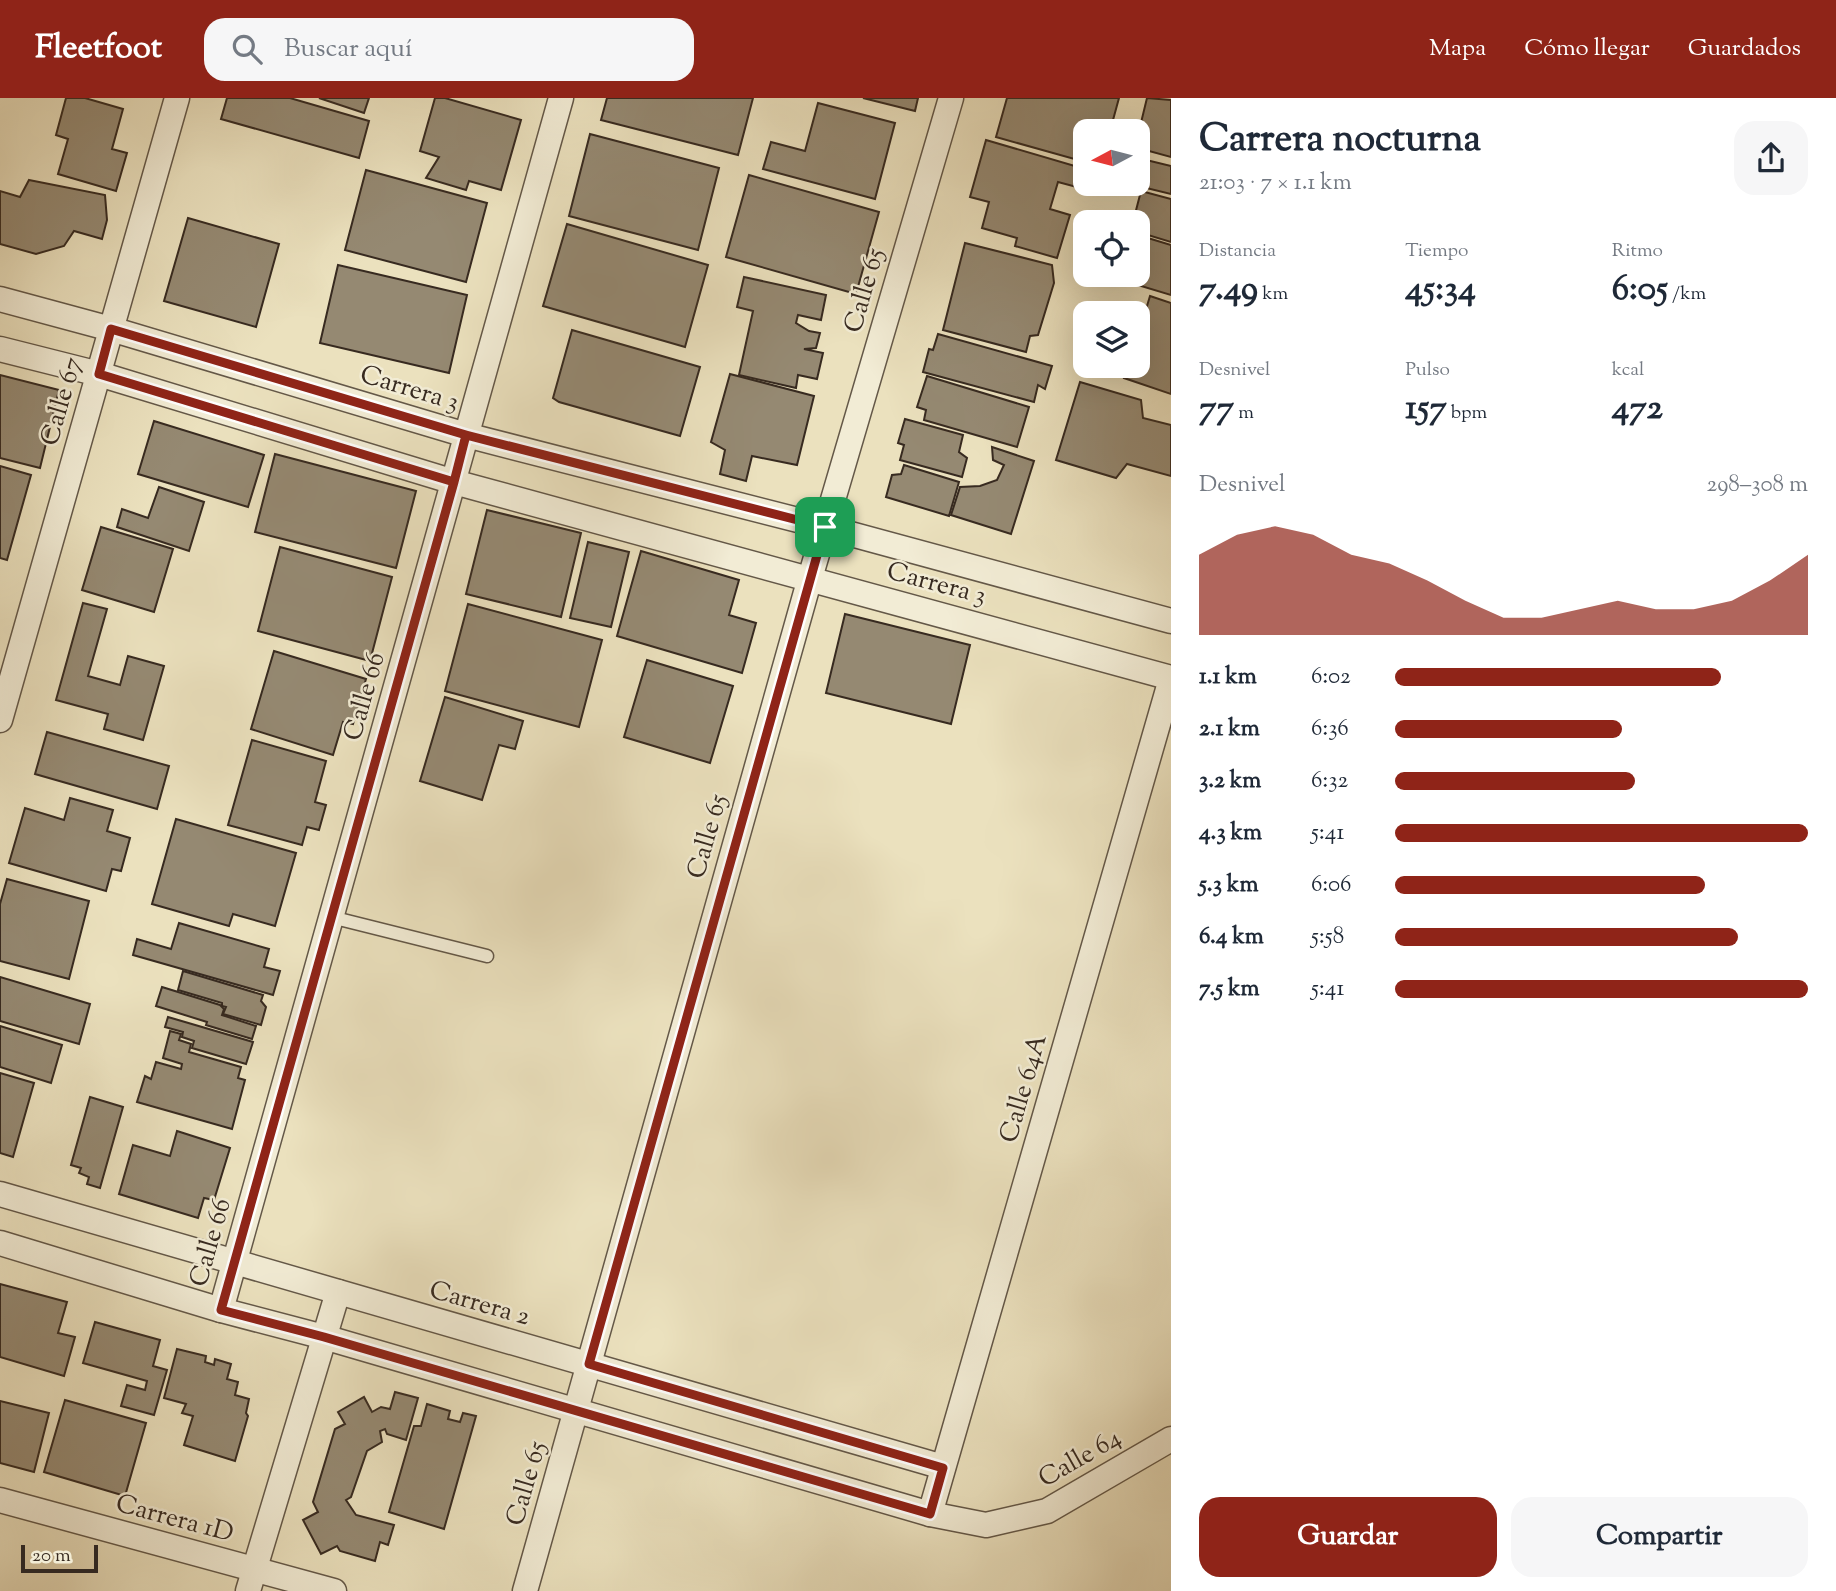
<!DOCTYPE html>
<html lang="es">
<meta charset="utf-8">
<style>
:root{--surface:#fff;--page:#f6f6f7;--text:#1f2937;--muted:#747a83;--accent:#8f2418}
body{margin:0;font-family:"Sorts Mill Goudy",serif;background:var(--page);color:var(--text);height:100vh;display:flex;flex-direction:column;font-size:26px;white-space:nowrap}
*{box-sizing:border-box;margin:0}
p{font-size:23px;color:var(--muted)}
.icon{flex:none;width:38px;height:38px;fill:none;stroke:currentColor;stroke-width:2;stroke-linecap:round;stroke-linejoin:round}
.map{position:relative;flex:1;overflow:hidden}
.details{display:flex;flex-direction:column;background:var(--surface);width:665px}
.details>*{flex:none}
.needle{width:46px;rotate:263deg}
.buttons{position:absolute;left:1073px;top:21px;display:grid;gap:14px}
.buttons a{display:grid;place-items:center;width:77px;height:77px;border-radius:14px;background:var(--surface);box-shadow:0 7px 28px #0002;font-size:35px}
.scale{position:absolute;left:21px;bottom:18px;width:77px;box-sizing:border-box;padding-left:7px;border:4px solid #372a20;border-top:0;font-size:19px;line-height:24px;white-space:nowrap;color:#372a20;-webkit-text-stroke:5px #f2ecd5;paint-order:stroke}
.pin{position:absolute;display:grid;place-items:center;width:60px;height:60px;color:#fff;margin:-30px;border-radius:14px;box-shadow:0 4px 10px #0006}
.round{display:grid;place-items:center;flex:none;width:74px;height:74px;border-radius:21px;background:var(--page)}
.summary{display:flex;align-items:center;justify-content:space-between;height:119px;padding:0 28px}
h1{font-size:38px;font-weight:700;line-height:52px}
.stats{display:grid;grid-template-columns:repeat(3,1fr);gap:10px;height:119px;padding:7px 28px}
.stats div{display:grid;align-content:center}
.stats b{font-size:35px;font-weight:700}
.stats small{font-size:19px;font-weight:400}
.stats p{font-size:19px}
.chart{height:196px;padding:14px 28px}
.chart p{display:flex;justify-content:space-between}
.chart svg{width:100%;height:126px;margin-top:7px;fill:var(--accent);opacity:.7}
.button{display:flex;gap:14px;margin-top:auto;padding:14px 28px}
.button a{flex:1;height:80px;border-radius:21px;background:var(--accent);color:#fff;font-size:28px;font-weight:700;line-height:80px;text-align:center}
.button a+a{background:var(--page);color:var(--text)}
ul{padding:0 28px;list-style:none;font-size:23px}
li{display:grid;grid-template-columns:112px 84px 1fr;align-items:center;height:52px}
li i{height:18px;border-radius:9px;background:var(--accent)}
header{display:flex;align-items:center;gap:42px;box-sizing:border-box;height:98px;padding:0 35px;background:var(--accent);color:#fff}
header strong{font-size:33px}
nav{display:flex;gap:38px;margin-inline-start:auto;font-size:24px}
.search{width:490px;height:63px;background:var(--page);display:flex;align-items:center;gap:18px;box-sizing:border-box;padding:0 24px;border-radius:21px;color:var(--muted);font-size:26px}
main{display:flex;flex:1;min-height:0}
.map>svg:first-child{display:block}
</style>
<header>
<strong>Fleetfoot</strong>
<div class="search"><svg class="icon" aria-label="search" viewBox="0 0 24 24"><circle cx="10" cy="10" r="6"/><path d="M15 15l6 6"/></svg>Buscar aquí</div>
<nav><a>Mapa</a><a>Cómo llegar</a><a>Guardados</a></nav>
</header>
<main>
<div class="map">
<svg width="1171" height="1493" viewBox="0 0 1171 1493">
<rect width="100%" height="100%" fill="#ebe1be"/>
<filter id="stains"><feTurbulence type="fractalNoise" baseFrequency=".00286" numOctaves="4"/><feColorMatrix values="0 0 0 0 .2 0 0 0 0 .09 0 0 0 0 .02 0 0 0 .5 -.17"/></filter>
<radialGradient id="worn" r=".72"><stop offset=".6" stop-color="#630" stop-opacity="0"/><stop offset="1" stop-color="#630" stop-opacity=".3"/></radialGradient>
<!-- building -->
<g fill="#958972" stroke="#372a20" stroke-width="2">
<polygon points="66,0 85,0 123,11 112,51 127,55 116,93 58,76 68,41 56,37"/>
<polygon points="227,0 290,0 369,23 359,60 221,21"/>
<polygon points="319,0 369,0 364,15"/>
<polygon points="435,0 445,0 521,22 501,92 469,83 466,92 426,80 439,59 420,53"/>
<polygon points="607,0 753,0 738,57 601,22"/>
<polygon points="863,0 918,0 915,13"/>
<polygon points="1007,0 1119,0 1110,33 1085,33 1085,64 996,39"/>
<polygon points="1147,0 1171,2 1171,59 1138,50 1138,37"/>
<polygon points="818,5 895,25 875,101 763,71 771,44 805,53"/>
<polygon points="590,36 719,70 698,152 569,118"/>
<polygon points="986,42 1085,71 1084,91 1058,84 1050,111 1070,117 1057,160 1015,148 1017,140 982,130 989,104 970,99"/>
<polygon points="1138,60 1171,68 1171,96 1130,86 1138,86"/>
<polygon points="366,72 487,105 466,184 345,152"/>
<polygon points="749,77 879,114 856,196 726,159"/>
<polygon points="29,82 105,97 107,122 102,141 74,133 64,148 36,156 0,146 0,93 20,99"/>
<polygon points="1141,93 1171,101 1171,144 1138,134 1138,124 1133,124"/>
<polygon points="188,120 279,146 256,229 164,203"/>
<polygon points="567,126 708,167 685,249 543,208"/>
<polygon points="1138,137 1171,147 1171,197 1118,181 1119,177 1138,177"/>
<polygon points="965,145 1052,167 1054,185 1038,237 1030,238 1026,254 943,232"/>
<polygon points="338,167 467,197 449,275 320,245"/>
<polygon points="744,179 826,197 821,222 798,217 796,225 809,233 820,235 816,250 804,251 823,255 817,281 798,277 796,290 739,277 753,213 737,209"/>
<polygon points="1150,198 1171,205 1171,296 1124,280 1128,268 1138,268 1138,238"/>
<polygon points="572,232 700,269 680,338 559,304 553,300"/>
<polygon points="938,236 1052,268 1045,291 1038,287 1034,304 923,274 929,251 933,252"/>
<polygon points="730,276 814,298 797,367 752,358 746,383 720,376 725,352 711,344"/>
<polygon points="0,277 59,292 40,370 0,360"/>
<polygon points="927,278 1029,309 1017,349 924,322 926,312 917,309"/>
<polygon points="1080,284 1141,302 1143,320 1171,327 1171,378 1127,366 1116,380 1056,362"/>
<polygon points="905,321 963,337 959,354 967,360 962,379 900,362 904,347 898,345"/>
<polygon points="154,323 264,357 248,409 138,376"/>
<polygon points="992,349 1034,363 1011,436 951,417 960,389 980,388 997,382 1004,367 993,362"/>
<polygon points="275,356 416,393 396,470 255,434"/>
<polygon points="904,367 959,384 949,418 886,399 892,377 901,376"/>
<polygon points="0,368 31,377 7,462 0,460"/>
<polygon points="159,389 204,404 189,453 117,429 122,411 148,420"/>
<polygon points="487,412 581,435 561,519 466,496"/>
<polygon points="101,429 173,451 154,514 82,492"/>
<polygon points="588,444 629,454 611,529 570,520"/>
<polygon points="280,449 392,479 370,563 258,533"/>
<polygon points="641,453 739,482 729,517 756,525 742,575 617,538"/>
<polygon points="83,505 107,511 88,578 120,587 128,558 164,568 143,642 104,631 108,616 56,602"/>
<polygon points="468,506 602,542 579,629 445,593"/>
<polygon points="845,516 970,547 951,626 826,595"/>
<polygon points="274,553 366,581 353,626 343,624 333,657 251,631"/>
<polygon points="647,562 733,588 710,665 624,639"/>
<polygon points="445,599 523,623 515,651 499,647 482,702 420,683"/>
<polygon points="47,634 169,668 157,711 35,676"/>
<polygon points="252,642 326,663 315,704 326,707 319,732 307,729 302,747 228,727"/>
<polygon points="70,700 113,712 107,733 130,740 121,773 112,771 106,793 9,765 25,710 64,722"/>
<polygon points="176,721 296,755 275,828 233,816 229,828 152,806"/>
<polygon points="7,781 89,803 69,881 0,863 0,806"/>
<polygon points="179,825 269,851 264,869 280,873 273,897 133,857 137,841 171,851"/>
<polygon points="183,873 263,897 261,903 266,909 261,927 223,916 226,909 222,908 222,905 178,892"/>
<polygon points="0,879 90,906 79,946 0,923"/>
<polygon points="162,889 220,907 224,911 222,917 256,928 252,941 206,927 207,924 156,908"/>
<polygon points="168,919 253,944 246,966 192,950 194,943 182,939 183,934 165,929"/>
<polygon points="0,928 62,947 51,985 0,969"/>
<polygon points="170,933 181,936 179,942 191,946 189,954 241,969 238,980 245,982 232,1031 137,1004 145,978 151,981 156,964 181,971 182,966 163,960"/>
<polygon points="0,975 34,985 13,1059 0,1055"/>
<polygon points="90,999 123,1009 100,1090 87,1086 89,1079 79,1075 81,1070 71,1067"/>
<polygon points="177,1033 230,1050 214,1102 204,1100 198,1120 119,1096 133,1047 170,1058"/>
<polygon points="0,1186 67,1204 58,1235 75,1239 64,1278 0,1259"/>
<polygon points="95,1224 160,1242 153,1268 167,1272 154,1317 121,1308 127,1287 145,1292 147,1283 83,1265"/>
<polygon points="177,1251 206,1258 205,1264 214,1267 215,1261 231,1266 227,1281 238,1284 235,1297 249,1301 246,1315 248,1318 235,1363 184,1347 193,1318 182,1315 186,1306 164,1300"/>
<polygon points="395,1294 418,1300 406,1342 387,1336 385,1331 380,1333 382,1344 367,1353 351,1399 346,1402 356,1417 394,1427 388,1447 380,1444 375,1463 340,1453 337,1448 321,1456 303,1422 318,1414 313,1404 335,1331 345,1326 338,1314 364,1299 372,1314 381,1309 390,1311"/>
<polygon points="65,1302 146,1325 125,1398 44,1374"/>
<polygon points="0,1303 49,1315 34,1374 0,1365"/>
<polygon points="427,1306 450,1313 448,1321 460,1324 463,1315 476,1318 444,1431 389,1414 414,1328 421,1328"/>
</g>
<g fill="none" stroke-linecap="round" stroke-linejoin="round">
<!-- lane casing -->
<g stroke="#645848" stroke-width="15">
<polyline id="lane" points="331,819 487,858"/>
</g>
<!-- street casing -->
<g stroke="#645848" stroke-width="27">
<g id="street">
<polyline points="0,201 111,231 466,337 825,429 1171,523"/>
<polyline points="0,251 99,276 454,384 1171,580"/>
<polyline points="0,622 177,0"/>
<polyline points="0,1096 943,1369"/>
<polyline points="0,1145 221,1212 324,1239 930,1416 986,1427 1047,1413 1171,1341"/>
<polyline points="221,1212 561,0"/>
<polyline points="0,1402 334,1493"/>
<polyline points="930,1416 1171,581"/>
<polyline points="248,1493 338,1194"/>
<polyline points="525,1493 810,480 951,0"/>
</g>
</g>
<!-- lane -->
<use href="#lane" stroke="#f2ecd5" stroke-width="12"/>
<!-- street -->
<use href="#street" stroke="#f2ecd5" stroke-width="24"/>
</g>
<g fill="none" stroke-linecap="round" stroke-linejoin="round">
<!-- route casing -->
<g stroke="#fff" stroke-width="14">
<polyline id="route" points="825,429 466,337 454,384 99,276 111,231 466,337 454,384 221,1212 324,1239 930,1416 943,1370 589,1266 825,429"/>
</g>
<!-- route -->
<use href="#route" stroke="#8f2418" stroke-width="9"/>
</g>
<g text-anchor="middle" stroke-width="5" stroke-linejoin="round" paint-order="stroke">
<!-- street labels -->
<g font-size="26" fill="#372a20" stroke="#f2ecd5">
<text transform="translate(863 192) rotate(-74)" y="9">Calle 65</text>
<text transform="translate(410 289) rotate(17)" y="9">Carrera 3</text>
<text transform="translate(60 303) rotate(-74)" y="9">Calle 67</text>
<text transform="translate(937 484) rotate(15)" y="9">Carrera 3</text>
<text transform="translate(363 598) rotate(-74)" y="9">Calle 66</text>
<text transform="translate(706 738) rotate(-74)" y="9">Calle 65</text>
<text transform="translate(1022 990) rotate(-74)" y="9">Calle 64A</text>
<text transform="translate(209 1144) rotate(-74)" y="9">Calle 66</text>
<text transform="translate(480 1204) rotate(16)" y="9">Carrera 2</text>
<text transform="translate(1079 1359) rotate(-30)" y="9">Calle 64</text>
<text transform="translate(525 1385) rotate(-74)" y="9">Calle 65</text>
<text transform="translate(175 1419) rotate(15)" y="9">Carrera 1D</text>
</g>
</g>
<rect width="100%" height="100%" filter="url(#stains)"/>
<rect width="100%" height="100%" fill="url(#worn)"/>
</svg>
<div class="buttons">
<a><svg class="needle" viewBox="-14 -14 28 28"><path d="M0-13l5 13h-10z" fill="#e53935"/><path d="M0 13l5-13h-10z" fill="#747a83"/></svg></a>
<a><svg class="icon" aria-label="locate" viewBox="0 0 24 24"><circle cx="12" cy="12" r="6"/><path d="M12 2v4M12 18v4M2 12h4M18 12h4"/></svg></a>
<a><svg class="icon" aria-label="layers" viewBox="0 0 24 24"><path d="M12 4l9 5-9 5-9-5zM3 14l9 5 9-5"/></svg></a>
</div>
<div class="scale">20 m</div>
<div class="pin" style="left:825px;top:429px;background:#1e9e55"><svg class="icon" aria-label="arrive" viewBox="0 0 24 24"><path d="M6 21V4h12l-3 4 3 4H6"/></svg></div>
</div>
<section class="details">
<div class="summary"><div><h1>Carrera nocturna</h1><p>21:03 · 7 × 1.1 km</p></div><a class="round"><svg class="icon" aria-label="share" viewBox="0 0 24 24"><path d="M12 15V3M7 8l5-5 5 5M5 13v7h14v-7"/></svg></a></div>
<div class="stats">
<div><p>Distancia</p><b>7.49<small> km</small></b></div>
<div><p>Tiempo</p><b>45:34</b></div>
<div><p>Ritmo</p><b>6:05<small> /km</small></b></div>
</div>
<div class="stats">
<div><p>Desnivel</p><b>77<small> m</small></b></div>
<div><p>Pulso</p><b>157<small> bpm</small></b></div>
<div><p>kcal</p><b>472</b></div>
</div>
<div class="chart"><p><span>Desnivel</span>298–308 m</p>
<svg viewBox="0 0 160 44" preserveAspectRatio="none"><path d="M0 44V16L10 9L20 6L30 9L40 16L50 19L60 25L70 32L80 38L90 38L100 35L110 32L120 35L130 35L140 32L150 25L160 16V44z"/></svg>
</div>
<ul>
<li><b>1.1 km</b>6:02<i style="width:79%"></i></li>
<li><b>2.1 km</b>6:36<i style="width:55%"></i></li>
<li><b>3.2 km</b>6:32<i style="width:58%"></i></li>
<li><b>4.3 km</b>5:41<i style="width:100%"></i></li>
<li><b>5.3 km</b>6:06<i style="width:75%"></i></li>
<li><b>6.4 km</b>5:58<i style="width:83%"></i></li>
<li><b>7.5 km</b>5:41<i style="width:100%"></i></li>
</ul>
<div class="button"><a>Guardar</a><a>Compartir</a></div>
</section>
</main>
